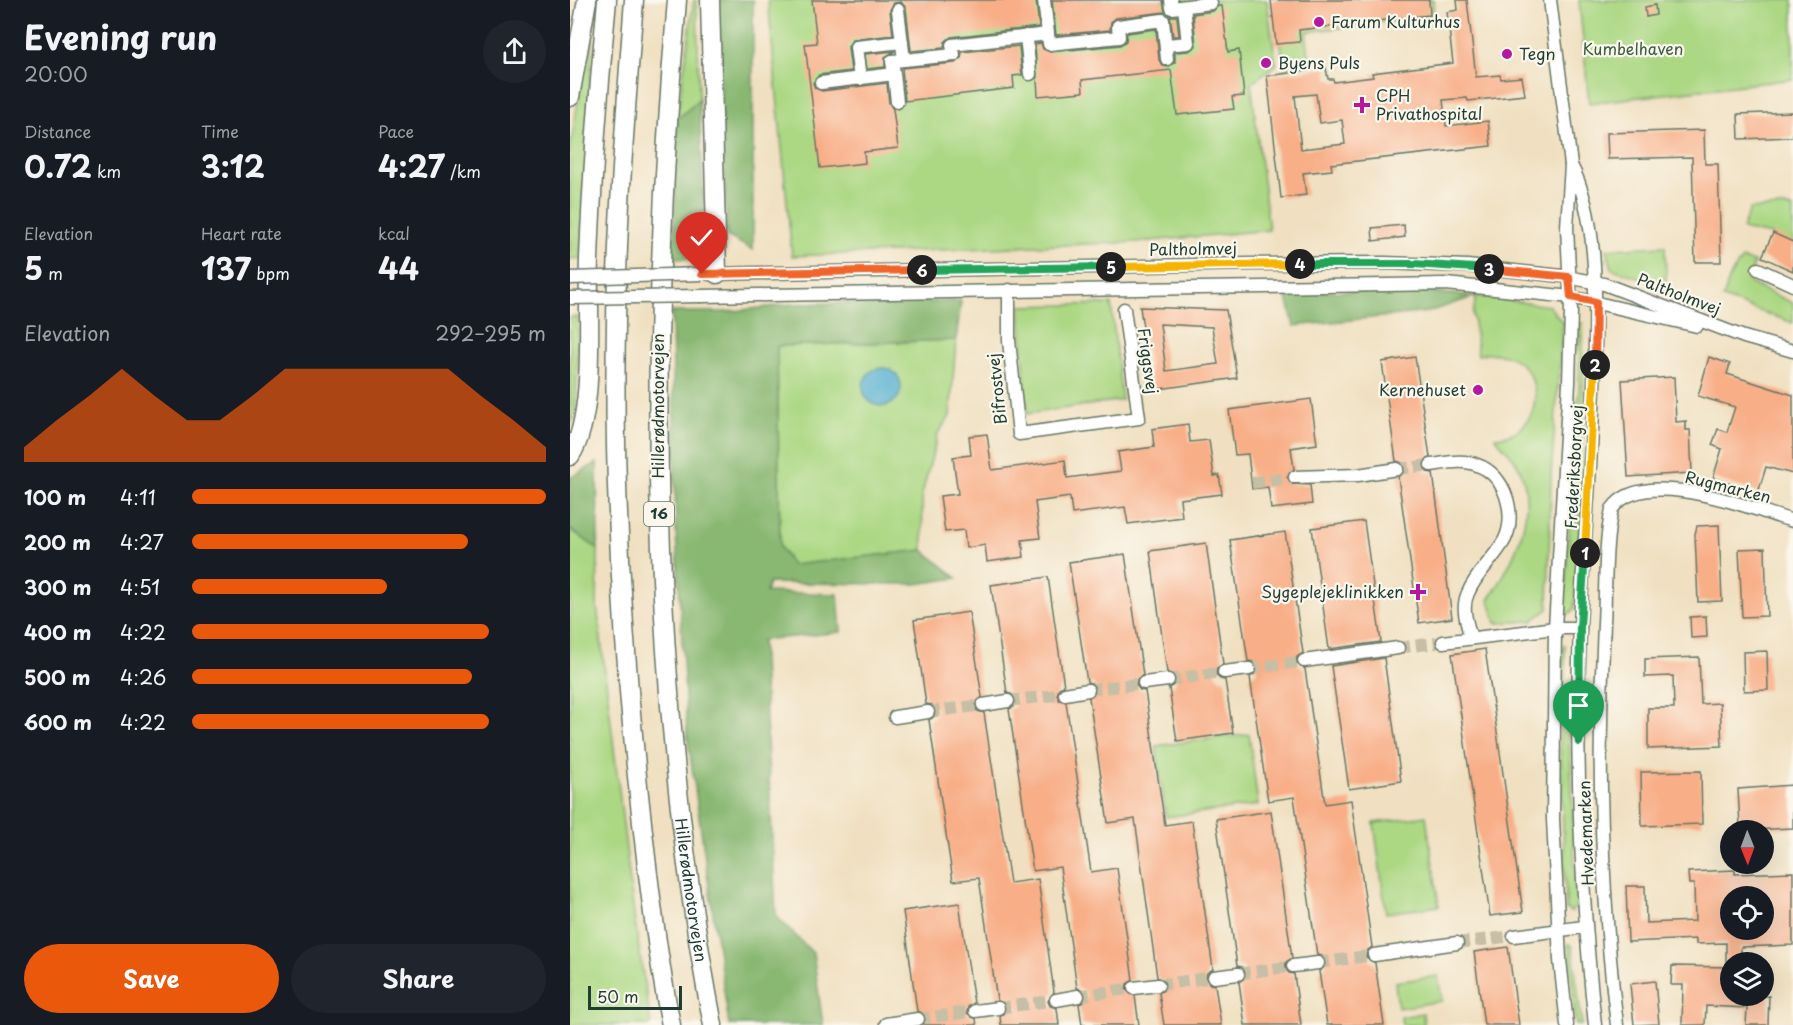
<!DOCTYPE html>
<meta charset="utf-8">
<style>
:root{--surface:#171b24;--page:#20242c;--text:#f1f3f6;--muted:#9ea1a6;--accent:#ea580c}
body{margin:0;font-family:"Playpen Sans",sans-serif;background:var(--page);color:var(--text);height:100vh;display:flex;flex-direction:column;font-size:22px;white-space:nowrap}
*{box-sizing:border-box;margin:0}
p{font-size:20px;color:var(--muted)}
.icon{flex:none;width:33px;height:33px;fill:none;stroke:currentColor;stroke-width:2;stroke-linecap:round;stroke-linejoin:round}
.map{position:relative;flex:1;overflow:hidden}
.sheet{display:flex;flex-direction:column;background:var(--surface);width:570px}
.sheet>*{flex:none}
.needle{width:39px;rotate:179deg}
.fabs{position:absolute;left:1150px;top:820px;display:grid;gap:12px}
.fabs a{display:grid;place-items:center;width:54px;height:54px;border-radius:50%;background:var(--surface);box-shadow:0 6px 24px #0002;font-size:30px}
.scale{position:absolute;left:18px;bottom:15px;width:94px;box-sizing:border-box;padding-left:6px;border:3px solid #1f3d34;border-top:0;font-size:16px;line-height:21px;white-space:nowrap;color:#1f3d34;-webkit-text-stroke:4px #fbf7ec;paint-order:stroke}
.pin{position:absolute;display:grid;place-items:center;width:51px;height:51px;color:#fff;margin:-62px -26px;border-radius:50% 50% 50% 0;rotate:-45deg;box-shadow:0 0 6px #0007}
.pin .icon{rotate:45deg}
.km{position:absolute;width:30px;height:30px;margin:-15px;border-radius:50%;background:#222;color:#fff;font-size:16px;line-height:30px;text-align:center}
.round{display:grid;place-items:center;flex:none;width:63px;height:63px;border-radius:32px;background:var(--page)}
.headline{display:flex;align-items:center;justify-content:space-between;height:102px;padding:0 24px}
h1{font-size:33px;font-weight:700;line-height:45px}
.figures{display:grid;grid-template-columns:repeat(3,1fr);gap:9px;height:102px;padding:6px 24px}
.figures div{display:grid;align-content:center}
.figures b{font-size:30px;font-weight:700}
.figures small{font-size:16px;font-weight:400}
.figures p{font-size:16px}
.chart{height:168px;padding:12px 24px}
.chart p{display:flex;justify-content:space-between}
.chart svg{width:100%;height:108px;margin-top:6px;fill:var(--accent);opacity:.7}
.primary-button{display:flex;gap:12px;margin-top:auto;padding:12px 24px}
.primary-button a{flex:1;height:69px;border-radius:36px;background:var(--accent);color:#fff;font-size:24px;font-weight:700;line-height:69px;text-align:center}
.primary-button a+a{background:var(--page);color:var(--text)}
ul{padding:0 24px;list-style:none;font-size:20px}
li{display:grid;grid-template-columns:96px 72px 1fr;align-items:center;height:45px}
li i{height:15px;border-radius:8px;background:var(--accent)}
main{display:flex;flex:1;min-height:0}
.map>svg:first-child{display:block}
</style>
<main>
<section class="sheet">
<div class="headline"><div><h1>Evening run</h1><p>20:00</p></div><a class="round"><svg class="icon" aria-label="share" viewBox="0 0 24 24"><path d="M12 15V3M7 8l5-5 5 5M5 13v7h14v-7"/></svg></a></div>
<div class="figures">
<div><p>Distance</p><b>0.72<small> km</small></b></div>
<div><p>Time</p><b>3:12</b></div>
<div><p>Pace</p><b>4:27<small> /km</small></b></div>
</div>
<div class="figures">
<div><p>Elevation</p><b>5<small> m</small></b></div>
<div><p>Heart rate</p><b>137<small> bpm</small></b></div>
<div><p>kcal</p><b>44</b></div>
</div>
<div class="chart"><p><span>Elevation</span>292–295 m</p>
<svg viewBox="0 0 160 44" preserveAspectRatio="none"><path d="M0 44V38L10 27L20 17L30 6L40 17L50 27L60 27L70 17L80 6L90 6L100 6L110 6L120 6L130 6L140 17L150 27L160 38V44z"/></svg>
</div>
<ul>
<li><b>100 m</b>4:11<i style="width:100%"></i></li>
<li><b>200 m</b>4:27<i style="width:78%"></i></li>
<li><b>300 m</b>4:51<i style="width:55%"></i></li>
<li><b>400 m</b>4:22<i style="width:84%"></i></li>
<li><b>500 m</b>4:26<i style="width:79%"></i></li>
<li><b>600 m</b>4:22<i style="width:84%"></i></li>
</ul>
<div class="primary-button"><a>Save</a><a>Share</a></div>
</section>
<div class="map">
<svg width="1223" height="1025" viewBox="0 0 1223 1025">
<rect width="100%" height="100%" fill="#fbf7ec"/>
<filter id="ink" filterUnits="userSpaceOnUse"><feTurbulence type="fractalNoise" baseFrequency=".0167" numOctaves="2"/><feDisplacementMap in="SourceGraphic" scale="12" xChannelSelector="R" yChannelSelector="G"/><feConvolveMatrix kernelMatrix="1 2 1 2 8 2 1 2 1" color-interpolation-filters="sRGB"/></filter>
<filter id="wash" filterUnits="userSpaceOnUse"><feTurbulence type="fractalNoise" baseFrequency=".008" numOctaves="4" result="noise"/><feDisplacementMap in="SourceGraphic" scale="24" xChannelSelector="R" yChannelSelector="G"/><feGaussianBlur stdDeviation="1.35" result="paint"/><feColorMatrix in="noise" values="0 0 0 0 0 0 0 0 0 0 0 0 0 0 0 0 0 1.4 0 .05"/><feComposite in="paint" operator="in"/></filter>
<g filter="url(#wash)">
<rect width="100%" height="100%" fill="#f0e0c1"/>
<!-- green -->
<g fill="#acd884" stroke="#668a5c" stroke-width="1.5">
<polygon points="25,0 10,258 0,259 0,149"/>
<polygon points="124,0 127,0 129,100 107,119"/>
<polygon points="198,0 697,0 706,65 681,83 699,230 568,242 222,256"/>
<polygon points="705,0 863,0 864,16 736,32 740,64 714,67"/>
<polygon points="1009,0 1223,0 1223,79 1019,103"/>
<polygon points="1211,207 1223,208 1223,245 1201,235 1172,229 1180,209"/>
<polygon points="1095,246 1096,279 1093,285 1042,269 1037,249"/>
<polygon points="1172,259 1184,262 1179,283 1223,303 1223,323 1153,298 1161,274"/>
<path d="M906,296l73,10 14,17 -12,150 -3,136 -16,12 -36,2 -7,-23c25,-39 53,-93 27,-138 -6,-9 -15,-17 -21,-25 58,-1 53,-96 -17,-82l-5,-41z"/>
<polygon points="541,304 552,400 457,414 450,306"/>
<polygon points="0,317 8,317 6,411 0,426"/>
<polygon points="1009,323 1013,323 1014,467 1004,609 999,614 995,612 994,604 1009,391"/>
<polygon points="386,340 380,416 368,433 352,494 353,550 222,565 210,547 207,346"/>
<polygon points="0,529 28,549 27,606 64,916 81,1025 0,1025"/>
<polygon points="995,645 995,704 1001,764 1006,901 1006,907 1001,912 996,909 990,741 992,646"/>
<polygon points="679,734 688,805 596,817 586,746"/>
<polygon points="856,816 869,906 816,913 804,823"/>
<polygon points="998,944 1002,945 1012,1025 1006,1025"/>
<polygon points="868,976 872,1001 828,1008 825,982"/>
<polygon points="853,1013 854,1025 832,1025 831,1017"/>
</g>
<!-- forest -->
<g fill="#89b872" stroke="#547a53" stroke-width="1.5">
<polygon points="147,0 183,0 183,250 157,236"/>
<polygon points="129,100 136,258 103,259 107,119"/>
<polygon points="836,290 906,296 858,312 724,326 716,293"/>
<polygon points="391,301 386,340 207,346 210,547 222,565 353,550 387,578 346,584 199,583 196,592 268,594 271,632 192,640 206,916 243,953 253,1025 159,1025 117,733 106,532 102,312 156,312 223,304"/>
<polygon points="27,463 28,549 0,529 0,478"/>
</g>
<!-- water -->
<circle fill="#52aed0" stroke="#387682" stroke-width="1.5" cx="312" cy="387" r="19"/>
<g id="blocks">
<!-- building -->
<g fill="#f8ae87" fill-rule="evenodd">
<polygon points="242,0 466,0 469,27 381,37 375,42 374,48 341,51 336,8 331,2 324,3 320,10 323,35 282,40 278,47 281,71 249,75 243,83 245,88 252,91 317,83 319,103 323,109 328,148 294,152 295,163 250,168 235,44 247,43"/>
<polygon points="482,0 593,0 595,12 546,18 541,22 540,30 486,35"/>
<polygon points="701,0 859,0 860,15 729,30 730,42 706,44"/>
<path d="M887,0h10l9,77 24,-2 1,4 21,-2 3,18 -57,6 -1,-3 -24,2 3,26 42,-5 3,25 -160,18 1,6 -29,3 3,22 -25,3 -14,-122 59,-8 2,11h5l1,3 39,-5 -1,-4 81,-10 -6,-51 11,-2zM746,94l4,29 22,-3 3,24 -44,5 -6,-53z"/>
<polygon points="1085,5 1086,15 1076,17 1075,7"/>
<polygon points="648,6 652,6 658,52 669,50 674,96 662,97 664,109 607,115 601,70 512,80 513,92 468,96 465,44 471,43 473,49 480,52 550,45 556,41 557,33 586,29 589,60 593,66 598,67 605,62 605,52 619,51 626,46 623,14 643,11"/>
<polygon points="600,16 607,16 609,36 603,36"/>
<polygon points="449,46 452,75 443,76 444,88 335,101 332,68 385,63 391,58 392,52"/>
<polygon points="325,51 315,57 315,67 297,69 295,54"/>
<polygon points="1223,112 1223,137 1169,139 1168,114"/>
<polygon points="1134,130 1135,164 1148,164 1151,262 1125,262 1122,157 1038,159 1037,133"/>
<polygon points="834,225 835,237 803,241 802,228"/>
<polygon points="1203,233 1223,242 1223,271 1192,257"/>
<path d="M570,307l86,3 11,68 -85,12zM590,324l52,3 6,37 -52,7z"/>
<polygon points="845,357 860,457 854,461 853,467 857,472 863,473 882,618 849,623 828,477 835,468 833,463 826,461 812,362"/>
<polygon points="1139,357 1160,364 1157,374 1223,395 1223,474 1196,467 1188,493 1143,478 1152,449 1142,445 1148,429 1157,432 1165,407 1128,396"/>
<polygon points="1104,377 1106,422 1116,421 1116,430 1120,430 1122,473 1058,477 1052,380"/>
<polygon points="741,399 747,444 721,448 724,469 717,477 722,484 740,485 742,504 701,509 698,487 682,489 678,454 665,455 659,410"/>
<polygon points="618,424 620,442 639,440 644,476 649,475 652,494 610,499 612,517 558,524 555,507 502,514 500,497 465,502 470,538 452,540 454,557 417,562 415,545 396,548 394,530 375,532 370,496 388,494 383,457 401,455 399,436 417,434 422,470 495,460 497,478 551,471 548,452 584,447 582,429"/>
<polygon points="794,521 811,642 759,649 742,528"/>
<polygon points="1149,525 1152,601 1128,602 1125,534 1127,526"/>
<polygon points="715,532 733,653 727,657 726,663 735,669 755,804 781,800 802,947 797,951 796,957 805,963 814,1025 757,1025 749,971 755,967 756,961 752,956 747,955 724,797 698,801 680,677 686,673 687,667 683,662 678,661 660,540"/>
<polygon points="636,543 653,664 647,668 646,674 650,679 655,680 663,733 607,741 599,688 605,684 606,678 597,672 580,551"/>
<polygon points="1195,548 1197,616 1172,617 1169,549"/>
<polygon points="555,554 573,675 567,679 566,685 570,690 575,691 595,825 622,821 643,969 637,973 636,979 640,984 645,985 651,1025 594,1025 589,993 595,989 596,983 587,977 565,819 538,823 519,698 526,689 524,684 517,682 499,562"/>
<polygon points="478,577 494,686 489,688 487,695 489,700 496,702 521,872 547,868 563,980 557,984 556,990 565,996 569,1025 512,1025 509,1004 514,1002 516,995 514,990 507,988 490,867 463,871 439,709 444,707 446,700 444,695 437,693 421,585"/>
<polygon points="399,612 412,697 405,706 407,711 414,713 440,883 468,879 484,992 478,1001 480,1006 487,1008 489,1025 431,1025 430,1016 435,1012 436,1006 427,1000 409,878 383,881 359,720 365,716 366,710 362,705 356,704 344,620"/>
<polygon points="1136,616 1137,637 1121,638 1120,617"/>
<polygon points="915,649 953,912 920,916 882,654"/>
<polygon points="1197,651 1198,690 1174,691 1173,652"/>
<polygon points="1129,657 1131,704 1150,703 1152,746 1078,749 1078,708 1104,708 1103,676 1075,677 1075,659"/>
<polygon points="814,658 831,781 779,789 761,666"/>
<polygon points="1131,771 1132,824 1072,826 1071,772"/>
<polygon points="1223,785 1223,828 1183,830 1182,825 1170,826 1168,789"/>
<polygon points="701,811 722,958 716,962 715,968 719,973 724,974 731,1025 675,1025 669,982 675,978 676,972 672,967 667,966 646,819"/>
<path d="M1165,870v4l58,-2v73l-52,2v16h-15v-20l-30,1v-5l-68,3 -2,-56h19l1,37 49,-2 -1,-37h-5l-1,-12zM1161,897h33v33h-33z"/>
<polygon points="389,903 404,1003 398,1007 397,1013 406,1019 407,1025 354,1025 355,1014 347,1011 333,911"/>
<polygon points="938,947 949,1025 914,1025 904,952"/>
<polygon points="1102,966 1161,967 1161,996 1199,996 1198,1025 1176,1025 1177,1008 1136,1006 1135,1025 1112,1025 1113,985 1101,985"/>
<polygon points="1085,981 1089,1024 1064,1025 1060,984"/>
</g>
</g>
</g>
<g filter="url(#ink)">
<use href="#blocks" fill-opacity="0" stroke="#687665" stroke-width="1.5"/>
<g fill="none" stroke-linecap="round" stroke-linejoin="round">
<!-- minor-tunnel -->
<g stroke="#c6bfa5" stroke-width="12" stroke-dasharray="12 6" stroke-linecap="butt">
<polyline points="827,469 861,465"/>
<polyline points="682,483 725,477"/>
<polyline points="828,648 873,642"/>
<polyline points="679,669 734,661"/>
<polyline points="598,680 654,672"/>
<polyline points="518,690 574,683"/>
<polyline points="438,701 495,694"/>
<polyline points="358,712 413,705"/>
<polyline points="887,943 944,936"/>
<polyline points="748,963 804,955"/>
<polyline points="668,974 723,966"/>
<polyline points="588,985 644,977"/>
<polyline points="508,996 564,988"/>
<polyline points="428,1008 486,1000"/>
<polyline points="348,1019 405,1011"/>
</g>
<!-- minor casing -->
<g stroke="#687665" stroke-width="15">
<g id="minor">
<polyline points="474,0 478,34"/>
<polyline points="601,0 602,8 641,3"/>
<polyline points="980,0 1001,165 997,227 1001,311 999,383 985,628 983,819 990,960 997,1025"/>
<polyline points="328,10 334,60 384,55 382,45 478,34 479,44 549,37 548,26 593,20 597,59"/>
<polyline points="456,36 460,74"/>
<polyline points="596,45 618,43 614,7"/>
<polyline points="324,74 322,61 334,60"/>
<polyline points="290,79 286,47 332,42"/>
<polyline points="251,83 324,74 327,102"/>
<path d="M1001,165c26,49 25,127 24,182 -1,94 -11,187 -15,280 -5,133 1,266 15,398"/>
<polyline points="1188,269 1223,285"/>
<polyline points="139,274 683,264 814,263 897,266 992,276 1034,284 1174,337 1223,351"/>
<polyline points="439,290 439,341 449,434 569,418 554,309"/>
<polyline points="131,296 876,284 1001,297 1127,326"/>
<path d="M861,465c16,-2 32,-6 46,0 28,9 40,49 28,74 -10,19 -29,34 -37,54 -7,14 -1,31 3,45"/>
<polyline points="725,477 788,475 827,469"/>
<polyline points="873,642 985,628 1010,628"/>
<polyline points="734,661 828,648"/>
<polyline points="654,672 679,669"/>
<polyline points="574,683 598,680"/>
<polyline points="495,694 518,690"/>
<polyline points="413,705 438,701"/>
<polyline points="325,717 358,712"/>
<polyline points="944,936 1014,927"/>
<polyline points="804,955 887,943"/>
<polyline points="723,966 748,963"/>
<polyline points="644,977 668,974"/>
<polyline points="564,988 588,985"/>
<polyline points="486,1000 508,996"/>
<polyline points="405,1011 428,1008"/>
<polyline points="316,1024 348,1019"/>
<path d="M1047,1025c-16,-133 -20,-268 -13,-402 2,-37 0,-77 8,-114 31,-45 139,0 181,12"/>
</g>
</g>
<!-- highway casing -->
<g stroke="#687665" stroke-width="21">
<g id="highway">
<path d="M64,0c-8,108 -17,217 -18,325 -3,157 6,313 23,470 8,76 17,154 32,230"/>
<path id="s1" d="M107,0c-29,341 -29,688 36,1025"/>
<polyline points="140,0 147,274"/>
<polyline points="0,97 17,0"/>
<path d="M0,456c27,-40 17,-146 19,-197 3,-86 10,-173 18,-259"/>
</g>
</g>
<!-- minor -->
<use href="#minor" stroke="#fff" stroke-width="12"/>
<!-- highway -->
<use href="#highway" stroke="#fff" stroke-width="18"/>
<!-- minor-bridge casing -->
<g stroke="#687665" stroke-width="15" stroke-linecap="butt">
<g id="minor-bridge">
<polyline points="0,278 132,274"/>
<polyline points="0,298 131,296"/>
</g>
</g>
<!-- minor-bridge -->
<use href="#minor-bridge" stroke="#fff" stroke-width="12"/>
</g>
</g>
<g fill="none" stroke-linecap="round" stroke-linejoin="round" filter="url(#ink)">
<!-- split-1 casing -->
<g stroke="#fff" stroke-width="12">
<polyline id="split-1" points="1009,742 1010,627 1015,553"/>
</g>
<!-- split-2 casing -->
<g stroke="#fff" stroke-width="12">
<polyline id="split-2" points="1015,553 1025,365"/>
</g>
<!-- split-3 casing -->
<g stroke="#fff" stroke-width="12">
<polyline id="split-3" points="919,269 999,277 1001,297 1026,302 1025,365"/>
</g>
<!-- split-4 casing -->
<g stroke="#fff" stroke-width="12">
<polyline id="split-4" points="730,264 844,264 919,269"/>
</g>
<!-- split-5 casing -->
<g stroke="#fff" stroke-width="12">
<polyline id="split-5" points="541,267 730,264"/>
</g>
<!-- split-6 casing -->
<g stroke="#fff" stroke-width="12">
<polyline id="split-6" points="352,270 541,267"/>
</g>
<!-- split-7 casing -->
<g stroke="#fff" stroke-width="12">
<polyline id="split-7" points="132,274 352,270"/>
</g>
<!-- split-1 -->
<use href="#split-1" stroke="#22a559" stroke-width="8"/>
<!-- split-2 -->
<use href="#split-2" stroke="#f5b400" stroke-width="8"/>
<!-- split-3 -->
<use href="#split-3" stroke="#f0652b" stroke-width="8"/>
<!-- split-4 -->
<use href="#split-4" stroke="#22a559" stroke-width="8"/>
<!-- split-5 -->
<use href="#split-5" stroke="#f5b400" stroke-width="8"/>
<!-- split-6 -->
<use href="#split-6" stroke="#22a559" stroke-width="8"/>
<!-- split-7 -->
<use href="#split-7" stroke="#f0652b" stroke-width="8"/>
</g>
<!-- markers -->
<g fill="#b5179e" stroke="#fbf7ec" stroke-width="2">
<circle cx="749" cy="22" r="6"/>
<circle cx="937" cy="54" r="6"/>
<circle cx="696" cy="63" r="6"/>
<path d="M789 96h6v6h6v6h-6v6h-6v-6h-6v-6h6z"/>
<circle cx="908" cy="390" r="6"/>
<path d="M845 583h6v6h6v6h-6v6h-6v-6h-6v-6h6z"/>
</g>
<g text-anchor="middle" stroke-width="4.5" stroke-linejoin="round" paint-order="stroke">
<!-- shield labels -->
<rect fill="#fbf7ec" stroke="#61756b" stroke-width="1.5" x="74" y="502" width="30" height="24" rx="4.5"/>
<g font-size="15" font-weight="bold" fill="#1f3d34">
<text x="89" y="519">16</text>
</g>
<!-- poi labels -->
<g font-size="16" fill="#1f3d34" stroke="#fbf7ec" text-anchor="start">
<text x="761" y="28">Farum Kulturhus</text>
<text x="949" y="60">Tegn</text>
<text x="708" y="69">Byens Puls</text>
<text x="806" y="102">CPH<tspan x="806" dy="18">Privathospital</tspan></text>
<text x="896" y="396" text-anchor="end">Kernehuset</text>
<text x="834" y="598" text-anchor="end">Sygeplejeklinikken</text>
</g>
<!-- park labels -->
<g font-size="16" fill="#3b5c44" stroke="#fbf7ec">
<text x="1063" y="55">Kumbelhaven</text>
</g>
<!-- street labels -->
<g font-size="16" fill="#1f3d34" stroke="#fbf7ec">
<text transform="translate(623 249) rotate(-1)" y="6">Paltholmvej</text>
<text transform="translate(1109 294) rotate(21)" y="6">Paltholmvej</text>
<text transform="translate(578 361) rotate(82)" y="6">Friggsvej</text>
<text transform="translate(427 389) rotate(-96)" y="6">Bifrostvej</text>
<text transform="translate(88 406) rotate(-90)" y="6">Hillerødmotorvejen</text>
<text transform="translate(1004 467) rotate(-87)" y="6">Frederiksborgvej</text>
<text transform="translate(1158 487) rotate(14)" y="6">Rugmarken</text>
<text transform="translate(1016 833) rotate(-92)" y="6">Hvedemarken</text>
<text dy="6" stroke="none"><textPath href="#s1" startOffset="892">Hillerødmotorvejen</textPath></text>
</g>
</g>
</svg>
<div class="fabs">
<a><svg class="needle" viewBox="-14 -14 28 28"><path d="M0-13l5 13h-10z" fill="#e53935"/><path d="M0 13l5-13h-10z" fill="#9ea1a6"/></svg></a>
<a><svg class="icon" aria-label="locate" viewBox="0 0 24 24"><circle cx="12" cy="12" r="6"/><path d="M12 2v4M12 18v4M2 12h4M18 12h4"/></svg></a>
<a><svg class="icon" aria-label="layers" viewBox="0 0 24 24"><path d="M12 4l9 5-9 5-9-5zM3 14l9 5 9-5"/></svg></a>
</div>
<div class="scale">50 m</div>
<div class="pin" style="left:1009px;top:742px;background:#1e9e55"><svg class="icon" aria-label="arrive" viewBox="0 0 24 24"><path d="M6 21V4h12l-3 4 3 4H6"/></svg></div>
<div class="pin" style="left:132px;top:274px;background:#d93025"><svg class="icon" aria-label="check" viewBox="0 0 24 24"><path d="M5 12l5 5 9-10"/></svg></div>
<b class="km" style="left:1015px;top:553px">1</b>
<b class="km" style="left:1025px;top:365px">2</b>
<b class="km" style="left:919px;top:269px">3</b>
<b class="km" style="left:730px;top:264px">4</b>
<b class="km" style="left:541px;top:267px">5</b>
<b class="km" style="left:352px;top:270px">6</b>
</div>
</main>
